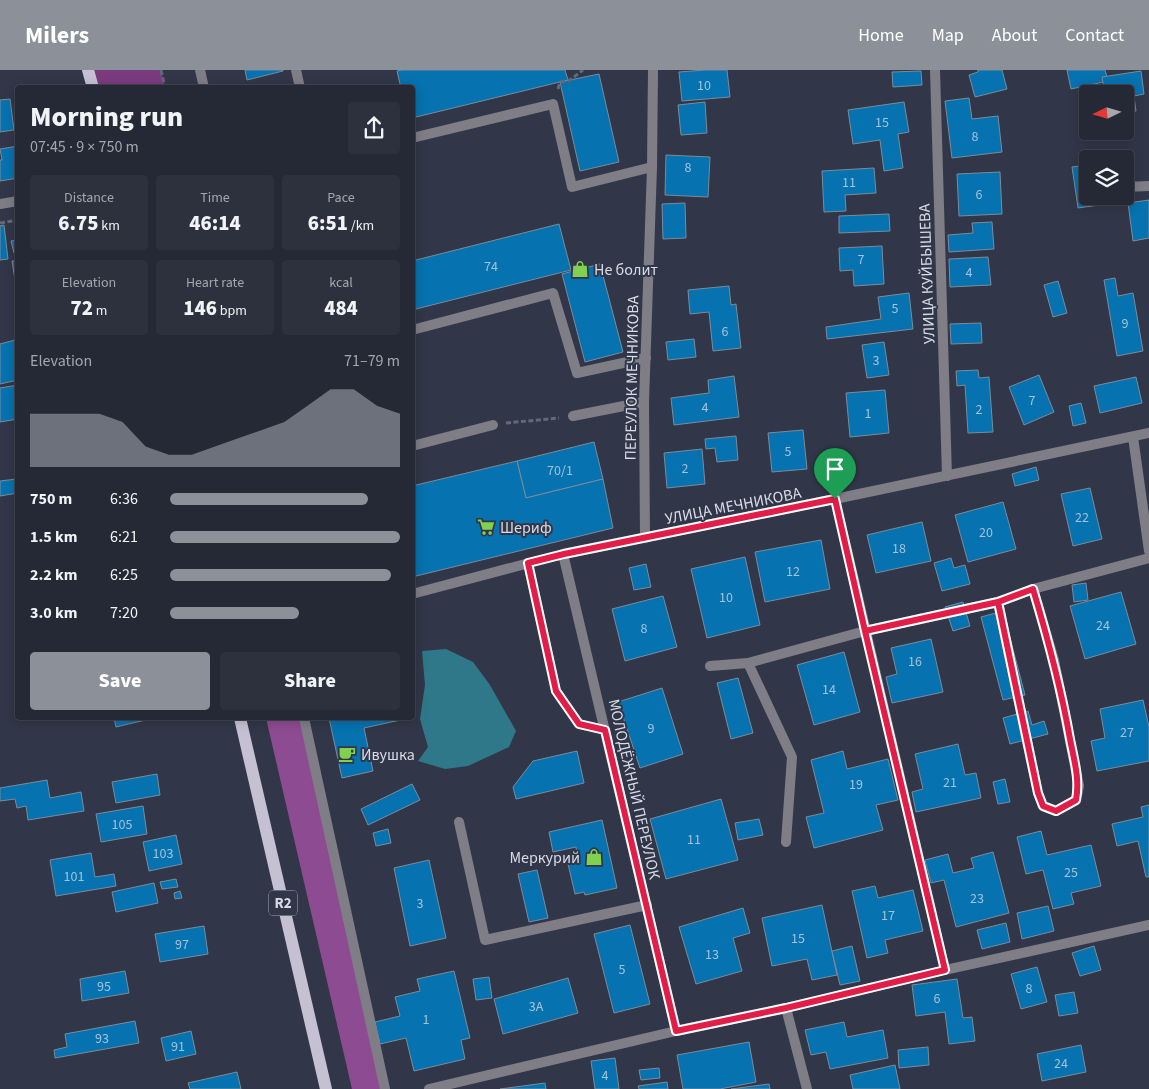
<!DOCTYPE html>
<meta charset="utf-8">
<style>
:root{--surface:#252936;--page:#2d313e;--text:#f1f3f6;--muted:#a3a6ad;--line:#424551;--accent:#8c9099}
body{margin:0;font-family:"Source Sans 3",sans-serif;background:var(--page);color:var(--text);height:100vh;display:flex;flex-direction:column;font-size:19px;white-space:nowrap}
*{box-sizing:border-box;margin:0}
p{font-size:16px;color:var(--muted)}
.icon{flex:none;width:28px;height:28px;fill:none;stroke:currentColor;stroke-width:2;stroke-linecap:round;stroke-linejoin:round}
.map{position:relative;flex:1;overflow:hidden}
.details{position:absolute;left:15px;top:15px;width:400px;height:635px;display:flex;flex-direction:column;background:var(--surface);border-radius:5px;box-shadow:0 2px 12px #0003,0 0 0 1px var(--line)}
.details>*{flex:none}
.needle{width:32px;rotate:265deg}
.controls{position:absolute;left:1079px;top:15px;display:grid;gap:10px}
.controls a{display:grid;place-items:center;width:55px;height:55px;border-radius:5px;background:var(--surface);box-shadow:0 2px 12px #0003,0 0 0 1px var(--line);font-size:25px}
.pin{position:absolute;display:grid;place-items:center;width:42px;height:42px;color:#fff;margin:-51px -21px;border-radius:50% 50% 50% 0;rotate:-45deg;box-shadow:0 0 5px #0007}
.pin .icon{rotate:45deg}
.round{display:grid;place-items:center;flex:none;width:52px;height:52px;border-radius:5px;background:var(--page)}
.summary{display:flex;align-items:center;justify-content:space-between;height:85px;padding:0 15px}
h1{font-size:28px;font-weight:800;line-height:38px}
.metrics{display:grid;grid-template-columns:repeat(3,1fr);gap:8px;height:85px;padding:5px 15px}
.metrics div{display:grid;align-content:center;border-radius:5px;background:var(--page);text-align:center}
.metrics b{font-size:21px;font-weight:800}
.metrics small{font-size:14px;font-weight:400}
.metrics p{font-size:14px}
.chart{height:140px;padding:10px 15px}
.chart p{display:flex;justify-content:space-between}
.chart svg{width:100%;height:90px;margin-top:5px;fill:var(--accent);opacity:.7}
.cta{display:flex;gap:10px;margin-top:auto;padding:10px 15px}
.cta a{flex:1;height:58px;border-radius:5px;background:var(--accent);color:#fff;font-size:20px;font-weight:800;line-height:58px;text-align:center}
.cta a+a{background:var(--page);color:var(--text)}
ul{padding:0 15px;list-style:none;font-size:16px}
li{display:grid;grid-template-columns:80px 60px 1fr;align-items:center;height:38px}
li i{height:12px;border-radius:6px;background:var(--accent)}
header{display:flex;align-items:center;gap:30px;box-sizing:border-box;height:70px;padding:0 25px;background:var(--accent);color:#fff}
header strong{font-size:24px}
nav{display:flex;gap:28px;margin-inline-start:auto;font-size:18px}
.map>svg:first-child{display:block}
</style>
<header>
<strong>Milers</strong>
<nav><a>Home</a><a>Map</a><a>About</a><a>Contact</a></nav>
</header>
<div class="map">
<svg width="1149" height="1019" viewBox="0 0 1149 1019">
<rect width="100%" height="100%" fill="#313748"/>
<!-- green -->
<polygon fill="#7a3b7e" points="88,0 161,0 165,17 93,17"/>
<!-- forest -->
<polygon fill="#8d4c91" points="266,648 304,648 385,1019 352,1019"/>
<!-- water -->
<polygon fill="#2e7889" points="446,579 473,592 490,615 516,661 509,677 468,696 445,699 418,691 428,677 420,649 425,615 422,581"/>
<!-- building -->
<g fill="#0672af" stroke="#7a8c9b">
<polygon points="245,0 283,0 283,1 247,10"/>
<polygon points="402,0 565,0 568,10 412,48 412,18 401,18 397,1"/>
<polygon points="705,0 727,0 730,27 682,31 679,2"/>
<polygon points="978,0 1002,0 1007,19 975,27 969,5 978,2"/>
<polygon points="1067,0 1105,0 1108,11 1071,19"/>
<polygon points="921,1 922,15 893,17 892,2"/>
<polygon points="1141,1 1144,24 1134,26 1136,41 1125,42 1125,24 1105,24 1102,7"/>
<polygon points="599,4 619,92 580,101 560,12"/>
<polygon points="969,28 972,49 998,46 1002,82 952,88 945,31"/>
<polygon points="10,29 14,60 0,62 0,30"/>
<polygon points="705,32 707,63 681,65 678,35"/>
<polygon points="904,32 909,62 898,64 903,98 884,101 880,70 853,74 848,40"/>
<polygon points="18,76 18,108 0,111 0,90 2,90 0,79"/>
<polygon points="666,85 710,87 708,127 665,125"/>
<polygon points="1088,95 1088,126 1113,126 1114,133 1078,138 1072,97"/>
<polygon points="874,98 876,123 845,125 846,141 824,142 822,101"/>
<polygon points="1000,102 1002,144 959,146 957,104"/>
<polygon points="1149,130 1149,168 1133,171 1128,133"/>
<polygon points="685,133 686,168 663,169 662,134"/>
<polygon points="889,144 890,161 839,163 839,146"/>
<polygon points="992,152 994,179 949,182 948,165 973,163 972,153"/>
<polygon points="559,154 571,200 412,240 412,191"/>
<polygon points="4,155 8,189 0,190 0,156"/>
<polygon points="18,170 18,183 14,183 11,171"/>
<polygon points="882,176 884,214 854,216 853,200 840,201 839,178"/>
<polygon points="988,187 991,215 950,217 949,189"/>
<polygon points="12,191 18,191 18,216 16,216"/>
<polygon points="600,194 623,282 585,292 562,204"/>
<polygon points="1115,208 1118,226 1133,223 1143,281 1117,286 1104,210"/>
<polygon points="1058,211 1067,243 1053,247 1044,215"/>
<polygon points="729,216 731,235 736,234 741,278 713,281 709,242 690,244 688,220"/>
<polygon points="909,223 913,259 827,269 826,257 881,249 878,227"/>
<polygon points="981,253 982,273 951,274 950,254"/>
<polygon points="694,269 696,287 668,290 666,272"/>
<polygon points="15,270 18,282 18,310 0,314 0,274"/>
<polygon points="884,272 889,305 867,308 862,275"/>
<polygon points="978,300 979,308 989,307 993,362 968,363 965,315 957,316 956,301"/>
<polygon points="1039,305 1054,342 1024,355 1009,317"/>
<polygon points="734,306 739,347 674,355 671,328 709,323 708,310"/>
<polygon points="1136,307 1142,333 1100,343 1094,316"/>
<polygon points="18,315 18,349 0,352 0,318"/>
<polygon points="885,320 889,363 850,367 846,323"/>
<polygon points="1081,333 1086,353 1073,356 1069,336"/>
<polygon points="803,360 807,399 772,402 768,363"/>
<polygon points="736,366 738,390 717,392 715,378 706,379 705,369"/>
<polygon points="594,372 603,409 526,428 517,391"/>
<polygon points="702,379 705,414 667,418 664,383"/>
<polygon points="517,391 526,428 603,409 613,458 412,507 412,416"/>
<polygon points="1036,397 1039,410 1015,416 1012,404"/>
<polygon points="17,409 18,423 0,426 0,411"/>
<polygon points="1090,418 1102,469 1073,476 1061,424"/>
<polygon points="1003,432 1016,479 968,492 955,445"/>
<polygon points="922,452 931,491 876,503 867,465"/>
<polygon points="821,470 830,519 765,532 755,482"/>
<polygon points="745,487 760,555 707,568 691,499"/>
<polygon points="951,488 954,498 965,495 970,514 942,521 934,493"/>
<polygon points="646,494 651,517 634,520 629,498"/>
<polygon points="1086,513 1088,530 1074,532 1072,515"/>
<polygon points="1121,522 1136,574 1085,589 1070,536"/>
<polygon points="663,526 677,577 625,591 612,539"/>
<polygon points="963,532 970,556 953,561 945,537"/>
<polygon points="1003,541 1025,625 1003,630 981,547"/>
<polygon points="931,569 943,622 892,633 886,607 897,604 891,578"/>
<polygon points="844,582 860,642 814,655 797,595"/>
<polygon points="738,608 753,663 731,669 717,613"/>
<polygon points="662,618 683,684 640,698 618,632"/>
<polygon points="1143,630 1149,657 1149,691 1097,701 1091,671 1105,668 1100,639"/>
<polygon points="1028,641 1032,655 1044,651 1048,664 1010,674 1003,648"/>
<polygon points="114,648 154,648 116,657"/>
<polygon points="329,648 404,648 405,649 364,658 373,701 342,708"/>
<polygon points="958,674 965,705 976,703 981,728 916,742 912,722 923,719 915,684"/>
<polygon points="577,681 584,713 516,729 513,717 533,691"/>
<polygon points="843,681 847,699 888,689 898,730 876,735 883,760 814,778 806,747 824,743 811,690"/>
<polygon points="157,704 160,725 116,733 112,712"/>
<polygon points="1005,709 1010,732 998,734 993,712"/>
<polygon points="47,710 50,728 81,722 84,741 28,750 26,736 17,738 15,729 0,731 0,718"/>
<polygon points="412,714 420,730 368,755 361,739"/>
<polygon points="721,729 738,790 666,809 650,749"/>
<polygon points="1149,735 1149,807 1146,807 1138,771 1117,776 1112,754 1143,747 1141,737"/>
<polygon points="143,736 147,764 101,772 96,744"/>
<polygon points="759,749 763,765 738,770 735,753"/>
<polygon points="602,750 617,818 585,825 584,822 575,824 568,794 578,791 576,777 553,782 549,762"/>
<polygon points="388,759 391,773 376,776 373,763"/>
<polygon points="1041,761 1047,785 1091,775 1101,816 1071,823 1074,834 1053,839 1043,800 1026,804 1017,767"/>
<polygon points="176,765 182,794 149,801 143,772"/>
<polygon points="993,782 1009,843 956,857 944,810 931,813 925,790 948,784 953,803 974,798 971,788"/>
<polygon points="91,783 95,807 114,804 116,816 56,826 50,790"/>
<polygon points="429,790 446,868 410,876 394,798"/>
<polygon points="537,800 548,848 529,852 518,804"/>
<polygon points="176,809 178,817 162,819 160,812"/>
<polygon points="154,813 158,833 116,842 112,822"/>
<polygon points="875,816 878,828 913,820 923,861 885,870 888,883 867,888 852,821"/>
<polygon points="180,821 182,828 175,829 174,823"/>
<polygon points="822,835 837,905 812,910 807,889 772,896 762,848"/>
<polygon points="1048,836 1054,861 1022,869 1017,843"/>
<polygon points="743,838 750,863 733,868 742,901 696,914 679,857"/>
<polygon points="1006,853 1010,872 982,879 977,860"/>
<polygon points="630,855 650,934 614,943 594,864"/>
<polygon points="204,856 208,884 160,892 155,864"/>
<polygon points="852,876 860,911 840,915 832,881"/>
<polygon points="1094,876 1101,900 1080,906 1072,883"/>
<polygon points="1037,897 1047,932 1021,939 1011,904"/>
<polygon points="125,901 129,923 82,931 80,909"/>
<polygon points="454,901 470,968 461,970 465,989 414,1001 406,968 380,974 375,952 400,946 395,927 420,921 417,909"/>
<polygon points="489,907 492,928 476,930 473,909"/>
<polygon points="568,908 578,943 503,964 494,929"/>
<polygon points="957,909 963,948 972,947 975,971 949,974 945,942 916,946 912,915"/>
<polygon points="1074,922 1078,943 1059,946 1055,925"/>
<polygon points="135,951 139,973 55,988 54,980 67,977 65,964"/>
<polygon points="844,952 847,967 883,960 888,988 830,999 826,982 811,985 805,960"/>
<polygon points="191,961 196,984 166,991 161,968"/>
<polygon points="749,972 756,1012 720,1019 683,1019 677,985"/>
<polygon points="1081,975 1086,1002 1042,1011 1037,984"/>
<polygon points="928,977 929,995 899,998 898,980"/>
<polygon points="615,988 619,1019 595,1019 591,991"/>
<polygon points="895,995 900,1019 853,1019 850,1005"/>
<polygon points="659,998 660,1008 641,1010 639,1000"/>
<polygon points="237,1002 241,1019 190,1019 188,1013"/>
<polygon points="667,1012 668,1019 639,1019 638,1016"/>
<polygon points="545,1013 546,1019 500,1019"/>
<polygon points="769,1014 770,1019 731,1019"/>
</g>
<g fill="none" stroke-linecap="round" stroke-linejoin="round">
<!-- path -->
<g stroke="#646978" stroke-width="3" stroke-dasharray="5 2.5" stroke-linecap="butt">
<polyline points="161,0 165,18"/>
<polyline points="558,19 560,12 570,10 583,0"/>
<polyline points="0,153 18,150"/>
<polyline points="506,353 559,348"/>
</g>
<!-- lane -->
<g stroke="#7f7d86" stroke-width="10">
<polyline points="200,0 204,18"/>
<polyline points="296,0 300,18"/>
<polyline points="412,68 553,34 572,117 652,97"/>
<polyline points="1125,117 1149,116"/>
<polyline points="412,260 553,223 577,303 646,288"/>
<polyline points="573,346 644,332"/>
<polyline points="412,376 493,355"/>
<polyline points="528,493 556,621 579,654 605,660"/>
<polyline points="998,532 1038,723 1043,736 1056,741 1076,730 1079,716 1054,590 1033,519"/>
<polyline points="748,593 792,687 786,772"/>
<polyline points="710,596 748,593 865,561 998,532 1033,519 1149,488"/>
<polyline points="304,648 385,1019"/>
<polyline points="459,752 485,870 647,835"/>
</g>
<!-- street -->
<g stroke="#7f7d86" stroke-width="10">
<polyline points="935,0 947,406"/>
<polyline points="0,134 18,131"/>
<polyline points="1133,367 1149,481"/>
<polyline points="835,429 945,900"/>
<polyline points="645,468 644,332 652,97 653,0"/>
<polyline points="563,484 676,961"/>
<polyline points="412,524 563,484 835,429 1149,363"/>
<polyline points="786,938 807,1019"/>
<polyline points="429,1019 676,961 786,938 945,900 1149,855"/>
</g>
<!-- primary -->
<g stroke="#c5c1d3" stroke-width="12">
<polyline points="88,0 93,18"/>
<polyline points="240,648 326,1019"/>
</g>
</g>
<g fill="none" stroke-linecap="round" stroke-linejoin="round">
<!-- route casing -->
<g stroke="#fff" stroke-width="10">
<path id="route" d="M835,429l-271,55 -36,9 28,128 23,33 26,6 71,301 110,-23 159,-38 -80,-339 133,-29 35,-13c15,50 28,99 37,150 4,21 10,40 6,61l-20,11 -13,-5 -5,-13 -40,-191 -133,29 -30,-132"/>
</g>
<!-- route -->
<use href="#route" stroke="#e11d48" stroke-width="6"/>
</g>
<!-- icons -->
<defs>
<g id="shop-bare" transform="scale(1.35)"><path d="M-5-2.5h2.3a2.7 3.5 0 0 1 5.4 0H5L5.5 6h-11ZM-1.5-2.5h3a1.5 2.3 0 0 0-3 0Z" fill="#82d04f" stroke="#313748" stroke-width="2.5" paint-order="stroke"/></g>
<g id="supermarket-bare" transform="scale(1.35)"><path d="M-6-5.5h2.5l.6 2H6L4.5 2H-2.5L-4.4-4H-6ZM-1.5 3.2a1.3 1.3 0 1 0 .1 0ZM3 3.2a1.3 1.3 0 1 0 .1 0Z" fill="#82d04f" stroke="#313748" stroke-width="2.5" paint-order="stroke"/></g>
<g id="cafe-bare" transform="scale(1.35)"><path d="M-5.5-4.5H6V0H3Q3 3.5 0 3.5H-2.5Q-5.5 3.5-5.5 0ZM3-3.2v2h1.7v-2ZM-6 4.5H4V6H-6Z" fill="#82d04f" stroke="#313748" stroke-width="2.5" paint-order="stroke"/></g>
</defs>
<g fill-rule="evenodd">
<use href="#shop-bare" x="580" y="199"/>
<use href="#supermarket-bare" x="486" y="457"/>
<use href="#cafe-bare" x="347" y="684"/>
<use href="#shop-bare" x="594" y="787"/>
</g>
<g text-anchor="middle" stroke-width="4" stroke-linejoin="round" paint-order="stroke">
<!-- number labels -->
<g font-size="14" fill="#a4c2d9">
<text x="704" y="20">10</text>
<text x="882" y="57">15</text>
<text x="975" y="71">8</text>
<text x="688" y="102">8</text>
<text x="849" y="117">11</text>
<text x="979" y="129">6</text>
<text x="861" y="194">7</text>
<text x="491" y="201">74</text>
<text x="969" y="207">4</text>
<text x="895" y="243">5</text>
<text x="1125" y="258">9</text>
<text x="725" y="266">6</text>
<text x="876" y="295">3</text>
<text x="1032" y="335">7</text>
<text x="705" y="342">4</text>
<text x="979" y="344">2</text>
<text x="868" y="348">1</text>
<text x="788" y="386">5</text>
<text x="685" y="403">2</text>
<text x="560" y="405">70/1</text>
<text x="1082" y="452">22</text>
<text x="986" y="467">20</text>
<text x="899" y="483">18</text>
<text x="793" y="506">12</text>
<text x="726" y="532">10</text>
<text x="1103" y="560">24</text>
<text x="644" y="563">8</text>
<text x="915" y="596">16</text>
<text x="829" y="624">14</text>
<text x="651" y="663">9</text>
<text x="1127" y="667">27</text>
<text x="950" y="717">21</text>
<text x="856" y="719">19</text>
<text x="122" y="759">105</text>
<text x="694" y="774">11</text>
<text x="163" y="788">103</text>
<text x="1071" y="807">25</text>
<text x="74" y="811">101</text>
<text x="977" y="833">23</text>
<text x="420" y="838">3</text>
<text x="888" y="850">17</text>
<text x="798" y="873">15</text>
<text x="182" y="879">97</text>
<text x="712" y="889">13</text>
<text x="622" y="904">5</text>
<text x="104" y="921">95</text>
<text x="1029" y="923">8</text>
<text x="937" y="933">6</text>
<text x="536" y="941">3A</text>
<text x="426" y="954">1</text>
<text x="102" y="973">93</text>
<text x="178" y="981">91</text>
<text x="1061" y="998">24</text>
<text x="605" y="1010">4</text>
</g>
<!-- shield labels -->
<rect fill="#313748" stroke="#a6aab7" stroke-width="1" x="269" y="820.5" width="28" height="25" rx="4"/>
<g font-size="15" font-weight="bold" fill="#d8dce7">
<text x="283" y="838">R2</text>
</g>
<!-- poi labels -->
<g font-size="16" fill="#d8dce7" stroke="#313748" text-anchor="start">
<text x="594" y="205">Не болит</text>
<text x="500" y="463">Шериф</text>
<text x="361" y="690">Ивушка</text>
<text x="580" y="793" text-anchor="end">Меркурий</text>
</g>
<!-- street labels -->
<g font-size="16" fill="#d8dce7" stroke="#313748">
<text transform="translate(926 204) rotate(-92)" y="6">УЛИЦА КУЙБЫШЕВА</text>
<text transform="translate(631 308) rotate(-89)" y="6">ПЕРЕУЛОК МЕЧНИКОВА</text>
<text transform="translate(733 435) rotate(-11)" y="6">УЛИЦА МЕЧНИКОВА</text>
<text transform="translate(635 719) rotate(77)" y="6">МОЛОДЁЖНЫЙ ПЕРЕУЛОК</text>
</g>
</g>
</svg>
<div class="controls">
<a><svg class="needle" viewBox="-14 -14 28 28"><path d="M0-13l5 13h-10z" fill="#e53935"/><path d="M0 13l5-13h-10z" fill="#a3a6ad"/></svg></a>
<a><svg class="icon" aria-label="layers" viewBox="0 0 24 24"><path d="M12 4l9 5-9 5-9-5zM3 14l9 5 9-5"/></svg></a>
</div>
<div class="pin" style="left:835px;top:429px;background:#1e9e55"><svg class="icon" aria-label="arrive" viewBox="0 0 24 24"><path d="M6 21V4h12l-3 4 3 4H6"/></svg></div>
<section class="details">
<div class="summary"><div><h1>Morning run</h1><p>07:45 · 9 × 750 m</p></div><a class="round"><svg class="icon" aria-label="share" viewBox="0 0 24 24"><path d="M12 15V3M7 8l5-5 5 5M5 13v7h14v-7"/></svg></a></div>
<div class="metrics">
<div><p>Distance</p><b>6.75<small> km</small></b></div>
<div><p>Time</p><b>46:14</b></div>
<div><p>Pace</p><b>6:51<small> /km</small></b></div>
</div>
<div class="metrics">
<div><p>Elevation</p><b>72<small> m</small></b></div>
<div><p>Heart rate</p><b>146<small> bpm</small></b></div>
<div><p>kcal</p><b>484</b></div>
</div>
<div class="chart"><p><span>Elevation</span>71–79 m</p>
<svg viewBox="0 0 160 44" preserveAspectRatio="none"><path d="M0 44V18L10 18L20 18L30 18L40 22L50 34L60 38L70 38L80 34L90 30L100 26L110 22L120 14L130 6L140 6L150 14L160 18V44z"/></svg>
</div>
<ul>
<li><b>750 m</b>6:36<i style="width:86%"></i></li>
<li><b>1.5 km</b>6:21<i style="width:100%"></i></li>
<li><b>2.2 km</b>6:25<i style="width:96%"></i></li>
<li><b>3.0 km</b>7:20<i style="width:56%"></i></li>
</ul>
<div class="cta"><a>Save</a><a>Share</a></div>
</section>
</div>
